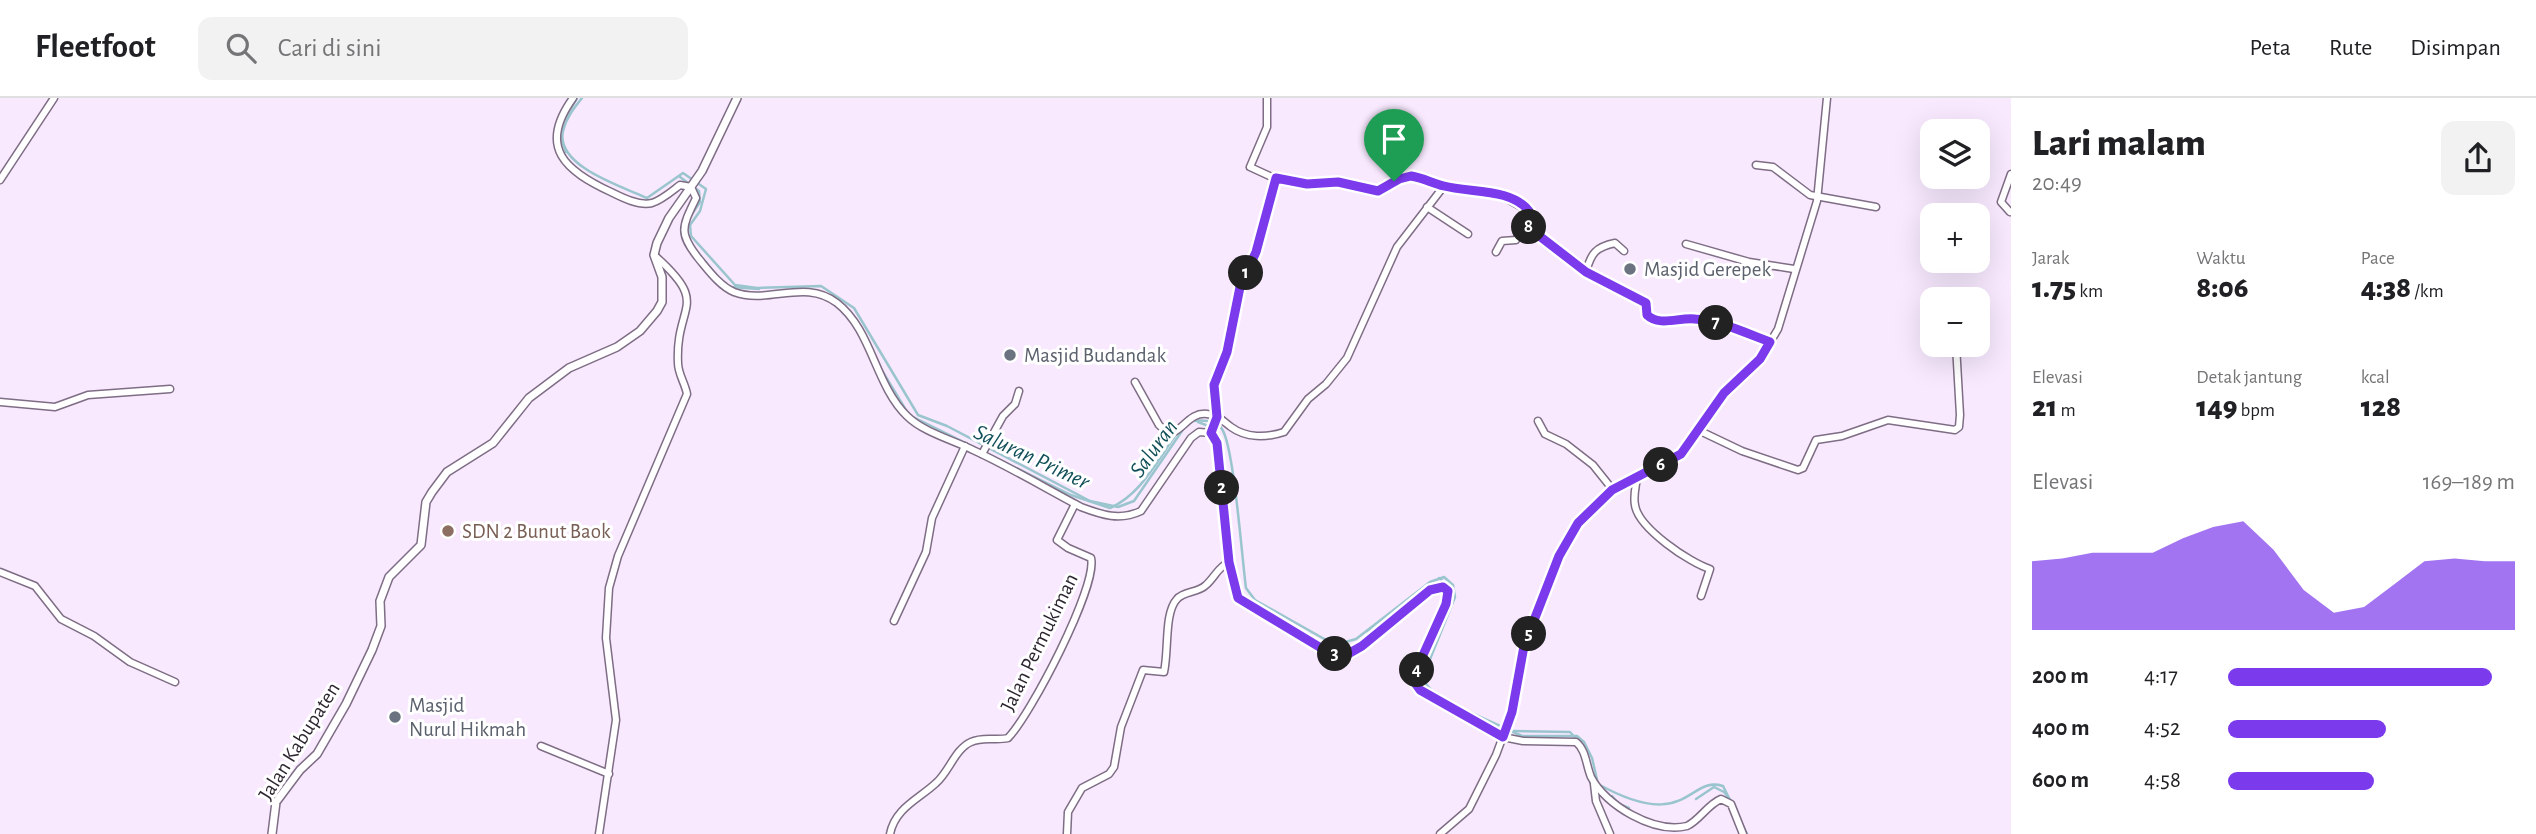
<!DOCTYPE html>
<html lang="id">
<meta charset="utf-8">
<style>
:root{--surface:#fff;--page:#f2f2f2;--text:#202124;--muted:#757577;--line:#e0e0e0;--accent:#7c3aed}
body{margin:0;font-family:"Alegreya Sans",sans-serif;background:var(--page);color:var(--text);height:100vh;display:flex;flex-direction:column;font-size:26px;white-space:nowrap}
*{box-sizing:border-box;margin:0}
p{font-size:23px;color:var(--muted)}
.icon{flex:none;width:38px;height:38px;fill:none;stroke:currentColor;stroke-width:2;stroke-linecap:round;stroke-linejoin:round}
.map{position:relative;flex:1;overflow:hidden}
.sheet{display:flex;flex-direction:column;background:var(--surface);width:525px}
.sheet>*{flex:none}
.fabs{position:absolute;left:1920px;top:21px;display:grid;gap:14px}
.fabs a{display:grid;place-items:center;width:70px;height:70px;border-radius:14px;background:var(--surface);box-shadow:0 7px 28px #0002;font-size:35px}
.pin{position:absolute;display:grid;place-items:center;width:60px;height:60px;color:#fff;margin:-72px -30px;border-radius:50% 50% 50% 0;rotate:-45deg;box-shadow:0 0 7px #0007}
.pin .icon{rotate:45deg}
.km{position:absolute;width:35px;height:35px;margin:-18px;border-radius:50%;background:#222;color:#fff;font-size:19px;line-height:35px;text-align:center}
.round{display:grid;place-items:center;flex:none;width:74px;height:74px;border-radius:14px;background:var(--page)}
.headline{display:flex;align-items:center;justify-content:space-between;height:119px;padding:0 21px}
h1{font-size:38px;font-weight:800;line-height:52px}
.figures{display:grid;grid-template-columns:repeat(3,1fr);gap:10px;height:119px;padding:7px 21px}
.figures div{display:grid;align-content:center}
.figures b{font-size:30px;font-weight:800}
.figures small{font-size:19px;font-weight:400}
.figures p{font-size:19px}
.chart{height:196px;padding:14px 21px}
.chart p{display:flex;justify-content:space-between}
.chart svg{width:100%;height:126px;margin-top:7px;fill:var(--accent);opacity:.7}
ul{padding:0 21px;list-style:none;font-size:23px}
li{display:grid;grid-template-columns:112px 84px 1fr;align-items:center;height:52px}
li i{height:18px;border-radius:9px;background:var(--accent)}
header{display:flex;align-items:center;gap:42px;box-sizing:border-box;height:98px;padding:0 35px;background:var(--surface);border-bottom:2px solid var(--line)}
header strong{font-size:33px}
nav{display:flex;gap:38px;margin-inline-start:auto;font-size:24px}
.search{width:490px;height:63px;background:var(--page);display:flex;align-items:center;gap:18px;box-sizing:border-box;padding:0 24px;border-radius:14px;color:var(--muted);font-size:26px}
main{display:flex;flex:1;min-height:0}
.map>svg:first-child{display:block}
</style>
<header>
<strong>Fleetfoot</strong>
<div class="search"><svg class="icon" aria-label="search" viewBox="0 0 24 24"><circle cx="10" cy="10" r="6"/><path d="M15 15l6 6"/></svg>Cari di sini</div>
<nav><a>Peta</a><a>Rute</a><a>Disimpan</a></nav>
</header>
<main>
<div class="map">
<svg width="2011" height="736" viewBox="0 0 2011 736">
<rect width="100%" height="100%" fill="#f8e9fe"/>
<g fill="none" stroke-linecap="round" stroke-linejoin="round">
<!-- stream -->
<g stroke="#9ac5ce" stroke-width="2.5">
<path d="M582,0c-8,10 -16,20 -19,33 -8,35 60,56 84,67l36,-25 23,16 -6,22 -10,14 1,11 44,49 22,3 64,-2 33,22 64,107 29,11 143,75 28,6 16,-6 50,-73"/>
<polyline points="563,24 577,0"/>
<polyline points="561,41 566,54"/>
<polyline points="680,79 699,93 700,104 692,116"/>
<polyline points="697,154 720,181"/>
<polyline points="731,189 759,191"/>
<path d="M881,271l28,46 162,80 39,13c32,-14 47,-48 68,-76"/>
<path d="M1192,323c9,-1 24,-2 30,8 12,18 20,130 24,159l9,12 80,45 21,-6 74,-57 14,-5 9,8 2,12 -33,82 14,17"/>
<path d="M1198,324c25,7 24,28 25,51"/>
<polyline points="1282,524 1311,537"/>
<polyline points="1368,534 1387,519"/>
<polyline points="1424,593 1418,577 1451,497 1449,488 1439,480"/>
<path d="M1445,603l77,35h55l7,6 8,16 6,26c90,50 90,-9 125,2l24,48"/>
<polyline points="1513,633 1570,634 1581,646"/>
<polyline points="1612,698 1619,706 1629,710"/>
<polyline points="1696,701 1714,689 1724,694 1732,704"/>
</g>
<!-- minor casing -->
<g stroke="#7e6d85" stroke-width="9">
<g id="minor">
<path d="M573,0c-36,50 -7,73 38,94 12,6 28,14 41,11 10,-3 20,-12 28,-18l11,2 5,11c-14,29 -18,35 3,61 10,12 21,27 35,33 34,13 71,-14 103,11 35,27 38,82 70,113 16,16 46,24 66,34 37,17 72,38 108,57 21,8 39,14 60,4l50,-73 8,-6 12,1 6,10 12,119 9,37 93,55h17l14,-8 68,-56 11,-4 7,5 -3,13 -30,69v10l5,7 83,47 20,4 53,1c10,8 10,23 15,35 14,28 63,57 96,49 13,-6 20,-21 34,-27l10,5 12,30"/>
<polyline points="1756,67 1773,69 1810,97 1876,109"/>
<polyline points="1276,81 1307,86 1338,84 1378,93 1399,81 1411,78 1442,88 1502,98 1529,113 1516,142 1502,143 1496,154"/>
<polyline points="0,82 54,0"/>
<polyline points="1427,109 1468,136"/>
<polyline points="2010,114 2001,104 2011,76"/>
<path d="M1524,126l62,48 60,31 1,12c13,12 32,2 48,3 26,3 51,15 75,25"/>
<polyline points="1686,146 1749,164 1794,171"/>
<path d="M1586,174c5,-19 10,-25 29,-29l9,8"/>
<path d="M1135,284l24,43 10,9c14,-3 20,-22 38,-20 11,1 16,7 24,13 15,11 35,11 53,5l24,-33 18,-15 21,-26 50,-111 47,-61"/>
<polyline points="0,304 55,309 88,297 170,291"/>
<polyline points="1538,323 1545,336 1566,346 1593,367 1613,392"/>
<polyline points="1698,332 1742,353 1798,372 1803,370 1816,342 1842,338 1888,322 1955,332 1959,329 1960,317 1956,247"/>
<polyline points="1211,335 1217,319 1214,287 1227,254 1240,189 1256,154 1276,81 1250,69 1267,29 1267,0"/>
<polyline points="982,356 1003,318 1015,306 1019,293"/>
<path d="M1637,379c-1,9 -4,19 -2,28 3,23 55,58 75,64l-9,27"/>
<polyline points="0,474 35,488 61,521 94,538 130,564 175,584"/>
<polyline points="894,523 926,454 932,420 965,348"/>
<polyline points="541,648 609,676"/>
<polyline points="1594,686 1596,703 1610,736"/>
<path d="M599,736l17,-114 -10,-82 3,-50 9,-32 69,-162c-2,-11 -9,-20 -9,-31 -3,-60 34,-57 -24,-108"/>
<path d="M890,736c5,-26 29,-35 46,-51 13,-11 19,-34 35,-41 12,-6 25,-1 37,-4 22,-22 90,-152 83,-180l-23,-10 -11,-8 18,-36"/>
<path d="M1067,736l1,-22 14,-24 27,-14 5,-7 7,-40 22,-57 21,2c5,-23 0,-59 13,-73 7,-8 21,-6 29,-14 9,-8 12,-18 23,-23"/>
<polyline points="1440,736 1469,711 1496,657 1512,614 1524,548 1559,458 1579,425 1613,392 1681,356 1724,295 1760,261 1778,231 1817,103 1827,0"/>
</g>
</g>
<!-- tertiary casing -->
<g stroke="#7e6d85" stroke-width="10">
<polyline id="tertiary" points="272,736 276,704 300,672 317,656 346,606 372,552 381,528 380,503 389,479 421,447 426,404 432,394 447,374 493,345 529,300 569,270 617,249 640,233 657,213 662,204 662,179 654,157 657,145 669,120 702,73 737,0"/>
</g>
<!-- minor -->
<use href="#minor" stroke="#fff" stroke-width="6"/>
<!-- tertiary -->
<use href="#tertiary" stroke="#fff" stroke-width="7"/>
</g>
<g fill="none" stroke-linecap="round" stroke-linejoin="round">
<!-- route casing -->
<g stroke="#fff" stroke-width="14">
<path id="route" d="M1411,78c12,2 21,7 33,10 26,7 67,2 85,25l-5,13 62,48 60,31 1,12c13,12 32,2 48,4 26,2 51,14 75,23l-10,17 -36,34 -43,61 -69,36 -34,33 -19,33 -35,90 -12,66 -9,25 -83,-47 -5,-7v-10l31,-69 2,-13 -5,-4 -13,3 -68,56 -14,8h-17l-93,-56 -9,-36 -12,-119 -6,-10 6,-16 -3,-32 13,-33 13,-65 16,-35 20,-74 31,6 31,-2 40,9 21,-12z"/>
</g>
<!-- route -->
<use href="#route" stroke="#7c3aed" stroke-width="9"/>
</g>
<!-- markers -->
<g fill="#6b7280" stroke="#fff" stroke-width="2.5">
<circle cx="1630" cy="171" r="7"/>
<circle cx="1010" cy="257" r="7"/>
<circle cx="395" cy="619" r="7"/>
</g>
<circle fill="#8d6e63" stroke="#fff" stroke-width="2.5" cx="448" cy="433" r="7"/>
<g text-anchor="middle" stroke-width="6" stroke-linejoin="round" paint-order="stroke">
<!-- worship labels -->
<g font-size="21" fill="#5b616d" stroke="#fff" text-anchor="start">
<text x="1644" y="178">Masjid Gerepek</text>
<text x="1024" y="264">Masjid Budandak</text>
<text x="409" y="614">Masjid<tspan x="409" dy="24">Nurul Hikmah</tspan></text>
</g>
<!-- education labels -->
<g font-size="21" fill="#785e54" stroke="#fff" text-anchor="start">
<text x="462" y="440">SDN 2 Bunut Baok</text>
</g>
<!-- street labels -->
<g font-size="21" fill="#2d2630" stroke="#fff">
<text transform="translate(1039 544) rotate(-64)" y="7">Jalan Permukiman</text>
<text transform="translate(299 643) rotate(-58)" y="7">Jalan Kabupaten</text>
</g>
<!-- water labels -->
<g font-size="23" font-style="italic" fill="#11505a" stroke="#fff">
<text transform="translate(1153 350) rotate(-54)" y="8">Saluran</text>
<text transform="translate(1032 358) rotate(25)" y="8">Saluran Primer</text>
</g>
</g>
</svg>
<div class="fabs">
<a><svg class="icon" aria-label="layers" viewBox="0 0 24 24"><path d="M12 4l9 5-9 5-9-5zM3 14l9 5 9-5"/></svg></a>
<a>+</a>
<a>−</a>
</div>
<div class="pin" style="left:1394px;top:83px;background:#1e9e55"><svg class="icon" aria-label="arrive" viewBox="0 0 24 24"><path d="M6 21V4h12l-3 4 3 4H6"/></svg></div>
<b class="km" style="left:1246px;top:175px">1</b>
<b class="km" style="left:1222px;top:390px">2</b>
<b class="km" style="left:1335px;top:556px">3</b>
<b class="km" style="left:1417px;top:572px">4</b>
<b class="km" style="left:1529px;top:536px">5</b>
<b class="km" style="left:1661px;top:367px">6</b>
<b class="km" style="left:1716px;top:225px">7</b>
<b class="km" style="left:1529px;top:129px">8</b>
</div>
<section class="sheet">
<div class="headline"><div><h1>Lari malam</h1><p>20:49</p></div><a class="round"><svg class="icon" aria-label="share" viewBox="0 0 24 24"><path d="M12 15V3M7 8l5-5 5 5M5 13v7h14v-7"/></svg></a></div>
<div class="figures">
<div><p>Jarak</p><b>1.75<small> km</small></b></div>
<div><p>Waktu</p><b>8:06</b></div>
<div><p>Pace</p><b>4:38<small> /km</small></b></div>
</div>
<div class="figures">
<div><p>Elevasi</p><b>21<small> m</small></b></div>
<div><p>Detak jantung</p><b>149<small> bpm</small></b></div>
<div><p>kcal</p><b>128</b></div>
</div>
<div class="chart"><p><span>Elevasi</span>169–189 m</p>
<svg viewBox="0 0 160 44" preserveAspectRatio="none"><path d="M0 44V20L10 19L20 17L30 17L40 17L50 12L60 8L70 6L80 16L90 30L100 38L110 36L120 28L130 20L140 19L150 20L160 20V44z"/></svg>
</div>
<ul>
<li><b>200 m</b>4:17<i style="width:92%"></i></li>
<li><b>400 m</b>4:52<i style="width:55%"></i></li>
<li><b>600 m</b>4:58<i style="width:51%"></i></li>
</ul>
</section>
</main>
